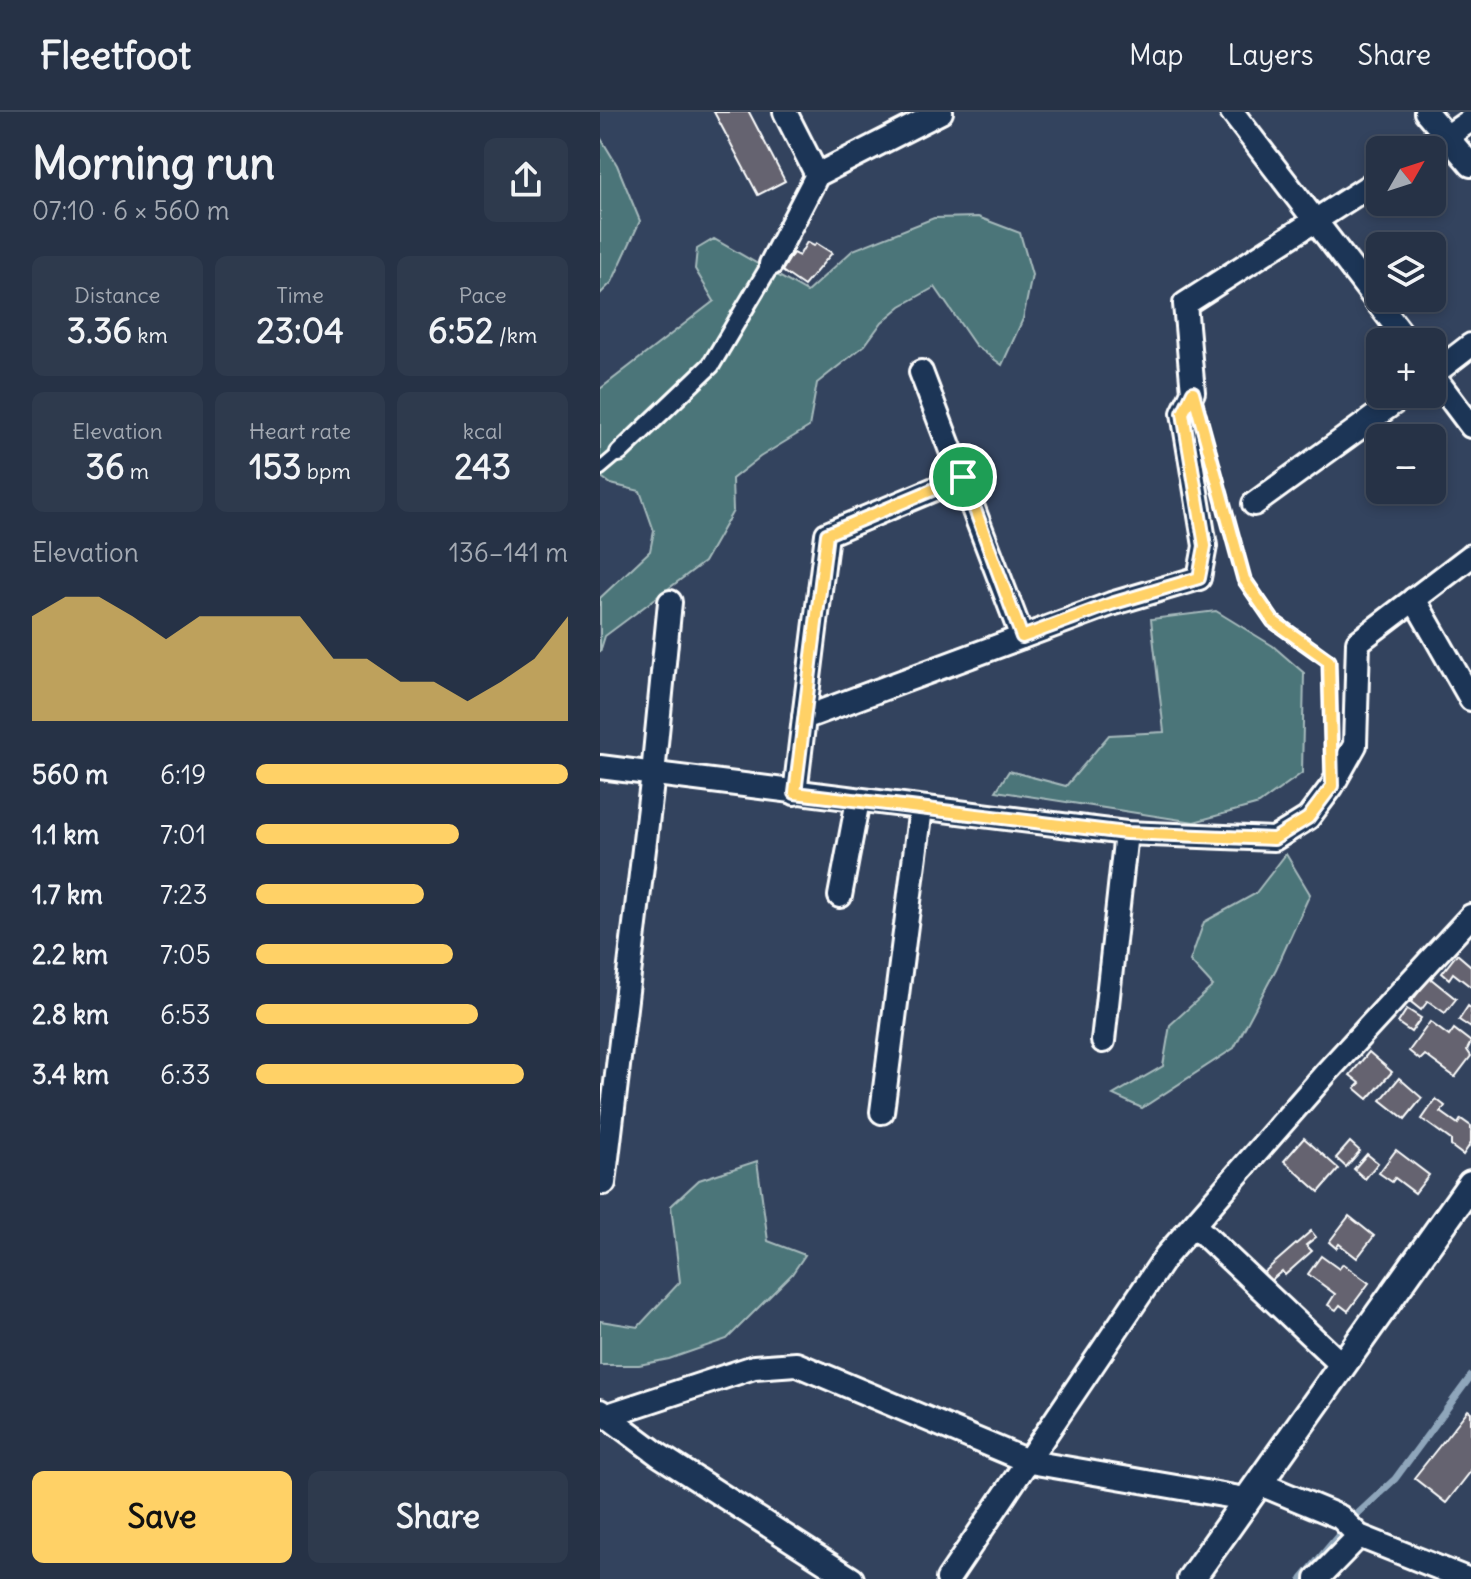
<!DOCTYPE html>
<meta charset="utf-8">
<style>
:root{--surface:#263246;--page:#2e3a4d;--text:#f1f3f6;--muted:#a4aab3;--line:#424d5f;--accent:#ffd166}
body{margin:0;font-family:Delius,sans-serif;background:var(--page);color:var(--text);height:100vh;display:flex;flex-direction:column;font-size:30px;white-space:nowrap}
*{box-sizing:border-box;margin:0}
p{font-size:26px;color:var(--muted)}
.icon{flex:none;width:44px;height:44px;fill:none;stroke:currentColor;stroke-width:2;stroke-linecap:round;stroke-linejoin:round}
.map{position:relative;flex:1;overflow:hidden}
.details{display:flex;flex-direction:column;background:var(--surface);width:600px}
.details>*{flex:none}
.needle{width:52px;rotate:51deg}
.buttons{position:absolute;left:766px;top:24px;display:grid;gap:16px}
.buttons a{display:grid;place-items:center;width:80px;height:80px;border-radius:12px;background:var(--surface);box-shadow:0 4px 12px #0003,0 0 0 2px var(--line);font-size:40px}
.pin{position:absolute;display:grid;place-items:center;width:68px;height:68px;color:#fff;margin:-34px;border:4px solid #fff;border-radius:50%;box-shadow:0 2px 8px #0007}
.round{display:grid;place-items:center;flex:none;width:84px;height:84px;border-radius:12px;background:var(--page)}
.overview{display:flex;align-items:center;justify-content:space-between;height:136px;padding:0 32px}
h1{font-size:44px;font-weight:800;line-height:60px}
.figures{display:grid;grid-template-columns:repeat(3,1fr);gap:12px;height:136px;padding:8px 32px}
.figures div{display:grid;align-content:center;border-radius:12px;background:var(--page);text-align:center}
.figures b{font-size:34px;font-weight:800}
.figures small{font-size:22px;font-weight:400}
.figures p{font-size:22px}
.chart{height:224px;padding:16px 32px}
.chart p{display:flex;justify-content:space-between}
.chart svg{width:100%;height:144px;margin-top:8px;fill:var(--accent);opacity:.7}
.action{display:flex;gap:16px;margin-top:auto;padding:16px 32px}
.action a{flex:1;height:92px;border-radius:12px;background:var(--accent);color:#111;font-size:32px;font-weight:800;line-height:92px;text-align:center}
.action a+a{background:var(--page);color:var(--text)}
ul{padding:0 32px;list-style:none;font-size:26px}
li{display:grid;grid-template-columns:128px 96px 1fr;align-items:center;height:60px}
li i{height:20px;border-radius:10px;background:var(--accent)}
header{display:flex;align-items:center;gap:48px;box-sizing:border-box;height:112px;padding:0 40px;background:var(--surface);border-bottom:2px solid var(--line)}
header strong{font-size:38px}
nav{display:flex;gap:44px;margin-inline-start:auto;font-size:28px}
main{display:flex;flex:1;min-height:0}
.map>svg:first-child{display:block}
</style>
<header>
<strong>Fleetfoot</strong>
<nav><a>Map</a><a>Layers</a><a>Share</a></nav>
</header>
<main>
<section class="details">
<div class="overview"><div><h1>Morning run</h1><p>07:10 · 6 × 560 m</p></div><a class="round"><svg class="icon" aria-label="share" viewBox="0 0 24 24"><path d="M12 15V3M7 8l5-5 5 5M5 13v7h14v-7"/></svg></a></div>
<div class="figures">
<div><p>Distance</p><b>3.36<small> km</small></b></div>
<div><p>Time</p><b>23:04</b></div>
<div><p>Pace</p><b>6:52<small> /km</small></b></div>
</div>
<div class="figures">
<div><p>Elevation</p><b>36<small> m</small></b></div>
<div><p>Heart rate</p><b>153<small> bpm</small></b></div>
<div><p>kcal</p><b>243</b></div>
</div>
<div class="chart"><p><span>Elevation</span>136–141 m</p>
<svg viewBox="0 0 160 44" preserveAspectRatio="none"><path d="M0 44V12L10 6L20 6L30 12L40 19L50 12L60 12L70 12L80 12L90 25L100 25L110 32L120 32L130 38L140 32L150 25L160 12V44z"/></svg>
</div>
<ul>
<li><b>560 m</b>6:19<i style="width:100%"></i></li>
<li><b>1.1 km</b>7:01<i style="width:65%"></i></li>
<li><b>1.7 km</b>7:23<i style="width:54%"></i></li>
<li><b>2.2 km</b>7:05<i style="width:63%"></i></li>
<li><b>2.8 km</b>6:53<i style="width:71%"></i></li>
<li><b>3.4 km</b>6:33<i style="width:86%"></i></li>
</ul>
<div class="action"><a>Save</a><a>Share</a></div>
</section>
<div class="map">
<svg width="871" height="1467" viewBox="0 0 871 1467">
<rect width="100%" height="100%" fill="#33435e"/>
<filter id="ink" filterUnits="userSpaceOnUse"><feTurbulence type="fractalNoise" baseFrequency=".0125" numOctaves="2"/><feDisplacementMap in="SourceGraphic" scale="16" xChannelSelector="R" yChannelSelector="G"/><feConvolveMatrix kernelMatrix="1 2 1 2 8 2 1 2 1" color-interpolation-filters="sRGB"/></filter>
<g filter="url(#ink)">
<!-- green -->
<g fill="#4c7579" stroke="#a6babc" stroke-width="2">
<polygon points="0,25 17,53 40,109 12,170 0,182"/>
<polygon points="378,105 420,121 432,163 423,207 402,253 375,233 335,175 301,194 282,210 265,233 217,271 209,315 160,345 132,367 133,399 104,450 5,524 0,540 0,486 50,439 54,419 40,379 11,372 0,364 0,277 114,189 95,157 97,137 114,127 207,180 253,138 334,106"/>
<polygon points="616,499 673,534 704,561 702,661 659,692 594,710 396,679 409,659 466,674 509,623 564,620 551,507"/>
<polygon points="686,742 710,782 676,857 634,936 542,996 513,983 563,954 570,913 613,874 590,849 604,810 655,782"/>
<polygon points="157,1049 168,1129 205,1143 192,1162 127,1227 69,1247 39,1253 0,1253 0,1209 38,1215 80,1170 71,1094 99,1068"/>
</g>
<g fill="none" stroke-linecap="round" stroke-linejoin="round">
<!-- stream -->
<polyline stroke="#8fa6bb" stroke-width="7" points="702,1467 753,1406 795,1367 871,1264"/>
</g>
<!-- building -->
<g fill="#65646f" stroke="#fff" stroke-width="2">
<polygon points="114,0 149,0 185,69 158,83"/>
<polygon points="207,130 214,134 216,131 232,141 204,174 182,159 193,141 199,144"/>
<polygon points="857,842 871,854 871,875 853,861 849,867 842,861"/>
<polygon points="830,866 856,887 845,901 828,889 821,898 811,890"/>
<polygon points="868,894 871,897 871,916 859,908"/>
<polygon points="807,897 821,906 811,920 798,911"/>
<polygon points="830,910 849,924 854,917 871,930 867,938 871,944 855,965 825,943 820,948 809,939"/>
<polygon points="769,940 792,960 768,987 755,976 760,971 750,963"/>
<polygon points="799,966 822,986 805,1007 781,988"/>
<polygon points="836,987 845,994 841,1000 858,1012 861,1007 871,1014 871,1031 863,1043 851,1034 851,1028 822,1007"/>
<polygon points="704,1026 739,1057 719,1080 684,1049"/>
<polygon points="750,1030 760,1039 746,1055 736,1046"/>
<polygon points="796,1038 829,1063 815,1081 795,1066 792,1070 779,1061"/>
<polygon points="767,1042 778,1051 765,1067 754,1057"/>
<polygon points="749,1104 774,1124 757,1146 739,1132 736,1136 729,1130"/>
<polygon points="711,1119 716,1125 706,1133 712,1139 685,1163 682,1159 670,1169 663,1161"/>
<polygon points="721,1144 739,1157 743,1152 769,1171 748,1199 740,1193 736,1198 728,1193 735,1182 708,1162"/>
<polygon points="868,1298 871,1300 871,1359 846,1391 814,1366"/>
</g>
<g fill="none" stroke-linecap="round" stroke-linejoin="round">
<!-- service casing -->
<g stroke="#fff" stroke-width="17">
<g id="service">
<polyline points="594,284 644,467 673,509 729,549 732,666"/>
<polyline points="0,357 19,341"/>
</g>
</g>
<!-- pedestrian casing -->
<g stroke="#fff" stroke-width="22">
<polyline id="pedestrian" points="19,341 111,253 171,152"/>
</g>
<!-- minor casing -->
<g stroke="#fff" stroke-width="28">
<g id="minor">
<polyline points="185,0 217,63"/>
<polyline points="632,0 808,230"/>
<polyline points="826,0 871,53"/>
<polyline points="827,38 871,8"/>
<polyline points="171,152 217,63 341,0"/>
<polyline points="321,260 422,525"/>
<polyline points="832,262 871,314"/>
<polyline points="832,263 871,233"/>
<polyline points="654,392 806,282"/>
<polyline points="814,487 871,587"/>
<polyline points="204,606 227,422 363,365"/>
<polyline points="0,655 526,721 674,727 708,706 732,674 755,633 758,530 871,444"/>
<polyline points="195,681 204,606 511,492 599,466 605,434 583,301 593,280 585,192 780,67"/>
<polyline points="240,784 258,688"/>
<polyline points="503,929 526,721"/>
<polyline points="282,1000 321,696"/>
<polyline points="4,1071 53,662 70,490"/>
<polyline points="594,1113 743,1254"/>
<polyline points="0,1299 59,1343 252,1467"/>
<polyline points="8,1303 154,1255 196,1252 430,1350 646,1387"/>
<polyline points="658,1371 740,1405 759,1424 867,1467"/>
<polyline points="348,1467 566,1144 726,961 871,804"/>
<polyline points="717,1467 759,1424"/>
</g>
</g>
<!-- tertiary casing -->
<g stroke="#fff" stroke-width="32">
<polyline id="tertiary" points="591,1467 871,1072"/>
</g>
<!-- service -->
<use href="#service" stroke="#1d3557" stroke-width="11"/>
<!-- pedestrian -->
<use href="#pedestrian" stroke="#1d3557" stroke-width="16"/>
<!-- minor -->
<use href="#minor" stroke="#1d3557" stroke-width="22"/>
<!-- tertiary -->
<use href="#tertiary" stroke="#1d3557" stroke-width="26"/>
</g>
</g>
<g fill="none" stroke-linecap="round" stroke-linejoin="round" filter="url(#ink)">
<!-- route casing -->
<g stroke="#fff" stroke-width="16">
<polygon id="route" points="593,280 644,467 673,509 729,549 732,674 708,706 674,727 526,721 195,681 227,422 363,365 422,525 511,492 599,466 605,434 583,301"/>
</g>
<!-- route -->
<use href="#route" stroke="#ffd166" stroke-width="10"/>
</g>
</svg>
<div class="buttons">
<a><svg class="needle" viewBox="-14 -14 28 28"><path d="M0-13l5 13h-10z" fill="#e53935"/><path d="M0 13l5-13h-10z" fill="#a4aab3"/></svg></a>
<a><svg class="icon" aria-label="layers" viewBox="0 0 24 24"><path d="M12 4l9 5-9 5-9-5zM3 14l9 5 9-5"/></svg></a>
<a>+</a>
<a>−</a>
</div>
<div class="pin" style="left:363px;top:365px;background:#1e9e55"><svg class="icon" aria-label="arrive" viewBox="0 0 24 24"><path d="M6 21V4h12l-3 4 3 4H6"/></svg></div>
</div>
</main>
